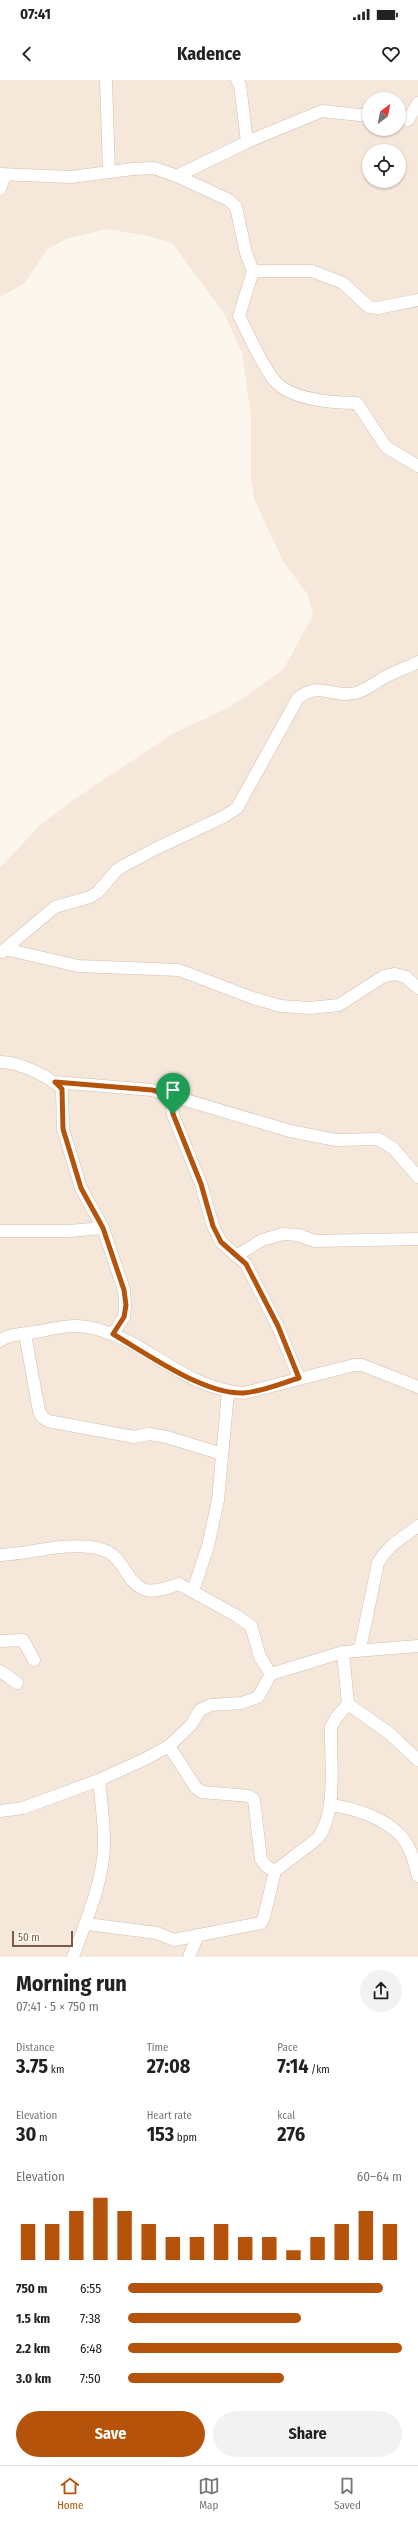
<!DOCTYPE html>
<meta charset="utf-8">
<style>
:root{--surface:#fff;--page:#f2f2f2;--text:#222;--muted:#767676;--line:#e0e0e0;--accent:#b45309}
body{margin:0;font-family:"Fira Sans Condensed",sans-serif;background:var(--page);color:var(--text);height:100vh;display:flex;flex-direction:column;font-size:15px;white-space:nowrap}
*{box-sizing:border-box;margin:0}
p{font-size:13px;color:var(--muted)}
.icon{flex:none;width:22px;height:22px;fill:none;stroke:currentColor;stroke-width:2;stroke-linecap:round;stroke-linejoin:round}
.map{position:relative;height:1877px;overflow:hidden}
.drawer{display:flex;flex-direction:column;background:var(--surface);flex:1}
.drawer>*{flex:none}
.needle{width:26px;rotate:32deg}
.controls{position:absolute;left:362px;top:12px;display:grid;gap:8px}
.controls a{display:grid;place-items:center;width:44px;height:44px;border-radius:50%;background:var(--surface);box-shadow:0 1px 3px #0004;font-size:20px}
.scale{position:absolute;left:12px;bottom:10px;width:61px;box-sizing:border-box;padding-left:4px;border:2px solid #7a5c4d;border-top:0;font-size:11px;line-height:14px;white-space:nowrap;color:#7a5c4d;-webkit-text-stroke:3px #fffaf3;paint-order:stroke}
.pin{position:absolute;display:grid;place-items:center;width:34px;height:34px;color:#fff;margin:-41px -17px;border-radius:50% 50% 50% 0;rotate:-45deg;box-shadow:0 0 4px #0007}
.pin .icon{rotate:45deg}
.round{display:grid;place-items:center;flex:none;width:42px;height:42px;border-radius:21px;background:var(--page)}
.overview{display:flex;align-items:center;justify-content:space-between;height:68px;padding:0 16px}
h1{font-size:22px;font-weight:700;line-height:30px}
.metrics{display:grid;grid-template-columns:repeat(3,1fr);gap:6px;height:68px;padding:4px 16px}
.metrics div{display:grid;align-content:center}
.metrics b{font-size:20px;font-weight:700}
.metrics small{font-size:11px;font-weight:400}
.metrics p{font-size:11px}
.chart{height:112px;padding:8px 16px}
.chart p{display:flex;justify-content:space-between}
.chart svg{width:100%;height:72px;margin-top:4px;stroke:var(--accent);stroke-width:6}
.action{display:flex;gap:8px;margin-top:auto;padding:8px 16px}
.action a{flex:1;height:46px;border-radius:24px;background:var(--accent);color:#fff;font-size:16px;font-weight:700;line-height:46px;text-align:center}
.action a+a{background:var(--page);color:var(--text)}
ul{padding:0 16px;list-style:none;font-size:13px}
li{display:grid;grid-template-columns:64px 48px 1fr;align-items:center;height:30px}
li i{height:10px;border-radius:5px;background:var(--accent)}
.status{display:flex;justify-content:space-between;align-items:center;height:28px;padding:0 20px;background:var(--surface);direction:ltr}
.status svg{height:11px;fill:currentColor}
header{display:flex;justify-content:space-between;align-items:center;height:52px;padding:0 16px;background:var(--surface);font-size:18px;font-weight:700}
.tabs{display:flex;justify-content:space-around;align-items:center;height:56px;border-top:1px solid var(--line);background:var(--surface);font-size:11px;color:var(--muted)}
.tabs a{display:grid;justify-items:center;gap:2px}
.tabs .on{color:var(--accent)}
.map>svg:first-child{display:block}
</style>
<div class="status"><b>07:41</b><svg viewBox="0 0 49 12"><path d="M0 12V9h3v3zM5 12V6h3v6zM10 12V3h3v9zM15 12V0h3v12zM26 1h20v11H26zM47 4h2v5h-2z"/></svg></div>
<header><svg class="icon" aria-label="back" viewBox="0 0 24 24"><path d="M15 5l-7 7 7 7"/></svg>Kadence<svg class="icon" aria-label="heart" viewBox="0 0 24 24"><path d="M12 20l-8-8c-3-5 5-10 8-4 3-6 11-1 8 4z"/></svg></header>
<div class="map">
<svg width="418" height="1877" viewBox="0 0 418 1877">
<rect width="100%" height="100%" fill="#fdf6ec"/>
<!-- residential -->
<path fill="#f5e8da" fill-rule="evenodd" d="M0,0h418v1877h-418v-1089l41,-44 50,-36 83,-55 56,-26 53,-37 30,-55 -5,-20 -25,-34 -28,-60 -4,-21v-64l-9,-63 -18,-40 -52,-70 -23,-7 -42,-7 -41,10 -19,11 -22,33 -25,14zM369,19h30v30h-30zM369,71h30v30h-30z"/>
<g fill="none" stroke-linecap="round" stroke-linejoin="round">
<!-- minor casing -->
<g stroke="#d1beb0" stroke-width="13">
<g id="minor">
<polyline points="106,0 109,92"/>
<polyline points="237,0 240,5 247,62"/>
<polyline points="408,40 418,23"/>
<polyline points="0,94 71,97 133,89 154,88 177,96 247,62 322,31 369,36"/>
<path d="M177,96l52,24 7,7 10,46 7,18 -14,45c9,17 24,52 36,65 16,19 59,22 82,22l29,44 32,19"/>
<polyline points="0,109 5,95"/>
<polyline points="253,191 312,191 343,203 369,227 378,228 418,220"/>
<path d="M5,869l50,-42 35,-10 8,-5 18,-21 7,-5 32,-17 68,-32 14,-9 61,-110c19,-14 27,-5 47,-4 17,1 28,-11 42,-18 10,-5 21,-9 31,-14"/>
<polyline points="2,872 5,869 78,886 179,890 253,918 281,926 310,928 339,925 384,896 395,894 406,897 418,908"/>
<path d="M0,982c19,0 49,14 62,27l1,40 18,59 22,40 21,62 1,15 -1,12 -11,17"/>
<polyline points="55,1002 152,1010 290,1051 336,1060 378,1059 393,1068 418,1097"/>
<polyline points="170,1015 173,1035 201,1104 213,1146 221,1162 246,1184 278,1247 299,1298"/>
<polyline points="0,1151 69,1151 103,1148"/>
<polyline points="236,1176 262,1160 283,1154 298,1155 315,1161 418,1159"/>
<polyline points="25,1254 39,1331 42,1337 48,1341 134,1357 149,1354 167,1357 222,1374"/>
<path d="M0,1261c8,-7 25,-7 35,-9 17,-3 34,-8 51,-5 57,8 95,62 158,66l110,-28h8l56,22"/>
<path d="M0,1475c30,-1 60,-12 91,-8 35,4 30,31 52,42 10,5 26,-2 36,-5l58,32 14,10 9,31 11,17"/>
<polyline points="193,1511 208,1466 218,1420 228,1312"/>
<polyline points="0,1561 23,1560 34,1580"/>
<path d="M360,1569l18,-86c10,-18 25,-25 40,-37"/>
<polyline points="0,1591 17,1603"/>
<polyline points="348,1624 389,1653 418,1680"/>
<polyline points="169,1666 196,1708 202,1712 249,1716 254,1720 261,1779 266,1786 275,1791"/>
<path d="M331,1725c23,3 54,13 70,31 10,11 13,26 17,40"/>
<polyline points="0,1731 23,1728 99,1700 145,1679 169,1666 191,1645 200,1630 211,1625 242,1623 258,1617 271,1594 343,1572 418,1566"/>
<path d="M87,1844l70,9 17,7 87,-17 3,-6 11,-46 43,-33c20,-27 12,-78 13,-111l5,-9 12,-14 -5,-52"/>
<path d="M73,1877c13,-37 31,-75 31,-115 0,-21 -3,-41 -5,-62"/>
<polyline points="189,1877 198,1855"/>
</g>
</g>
<!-- minor -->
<use href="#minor" stroke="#fff" stroke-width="12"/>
</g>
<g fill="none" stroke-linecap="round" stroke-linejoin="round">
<!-- route casing -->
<g stroke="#fff" stroke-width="8">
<path id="route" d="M55,1002l97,8 18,5 3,19 28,70 12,42 8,16 25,22 32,62 21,52c-17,5 -38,14 -56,15 -40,1 -96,-39 -130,-59l11,-17 2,-12 -2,-15 -21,-62 -22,-40 -18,-59 -1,-40z"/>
</g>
<!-- route -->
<use href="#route" stroke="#b45309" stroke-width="5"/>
</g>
</svg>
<div class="controls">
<a><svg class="needle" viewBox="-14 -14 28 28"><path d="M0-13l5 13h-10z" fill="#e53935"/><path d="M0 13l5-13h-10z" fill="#767676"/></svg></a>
<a><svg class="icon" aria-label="locate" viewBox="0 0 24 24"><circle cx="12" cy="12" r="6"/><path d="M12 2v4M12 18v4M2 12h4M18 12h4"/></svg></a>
</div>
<div class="scale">50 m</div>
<div class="pin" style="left:173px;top:1034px;background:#1e9e55"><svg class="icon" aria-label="arrive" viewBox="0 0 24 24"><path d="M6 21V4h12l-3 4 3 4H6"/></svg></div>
</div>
<section class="drawer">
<div class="overview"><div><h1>Morning run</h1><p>07:41 · 5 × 750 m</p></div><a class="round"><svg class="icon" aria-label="share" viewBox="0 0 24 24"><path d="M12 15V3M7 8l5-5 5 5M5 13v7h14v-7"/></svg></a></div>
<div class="metrics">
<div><p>Distance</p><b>3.75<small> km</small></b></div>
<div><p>Time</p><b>27:08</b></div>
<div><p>Pace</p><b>7:14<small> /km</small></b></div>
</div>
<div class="metrics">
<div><p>Elevation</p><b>30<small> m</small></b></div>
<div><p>Heart rate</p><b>153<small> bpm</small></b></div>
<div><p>kcal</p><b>276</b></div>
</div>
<div class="chart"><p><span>Elevation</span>60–64 m</p>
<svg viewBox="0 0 160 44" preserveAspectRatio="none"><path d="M5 44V22M15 44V22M25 44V14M35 44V6M45 44V14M55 44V22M65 44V30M75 44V30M85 44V22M95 44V30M105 44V30M115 44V38M125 44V30M135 44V22M145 44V14M155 44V22"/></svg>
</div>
<ul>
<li><b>750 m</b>6:55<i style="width:93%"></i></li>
<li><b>1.5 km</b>7:38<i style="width:63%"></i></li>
<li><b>2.2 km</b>6:48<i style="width:100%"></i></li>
<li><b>3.0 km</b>7:50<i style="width:57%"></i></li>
</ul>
<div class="action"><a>Save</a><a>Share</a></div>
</section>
<nav class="tabs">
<a class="on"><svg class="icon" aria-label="home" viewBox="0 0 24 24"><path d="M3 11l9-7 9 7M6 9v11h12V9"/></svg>Home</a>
<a><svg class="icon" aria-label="map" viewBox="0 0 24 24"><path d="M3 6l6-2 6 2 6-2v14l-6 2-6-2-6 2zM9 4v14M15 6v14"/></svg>Map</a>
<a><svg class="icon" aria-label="saved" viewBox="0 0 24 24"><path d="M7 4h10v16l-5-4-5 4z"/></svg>Saved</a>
</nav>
